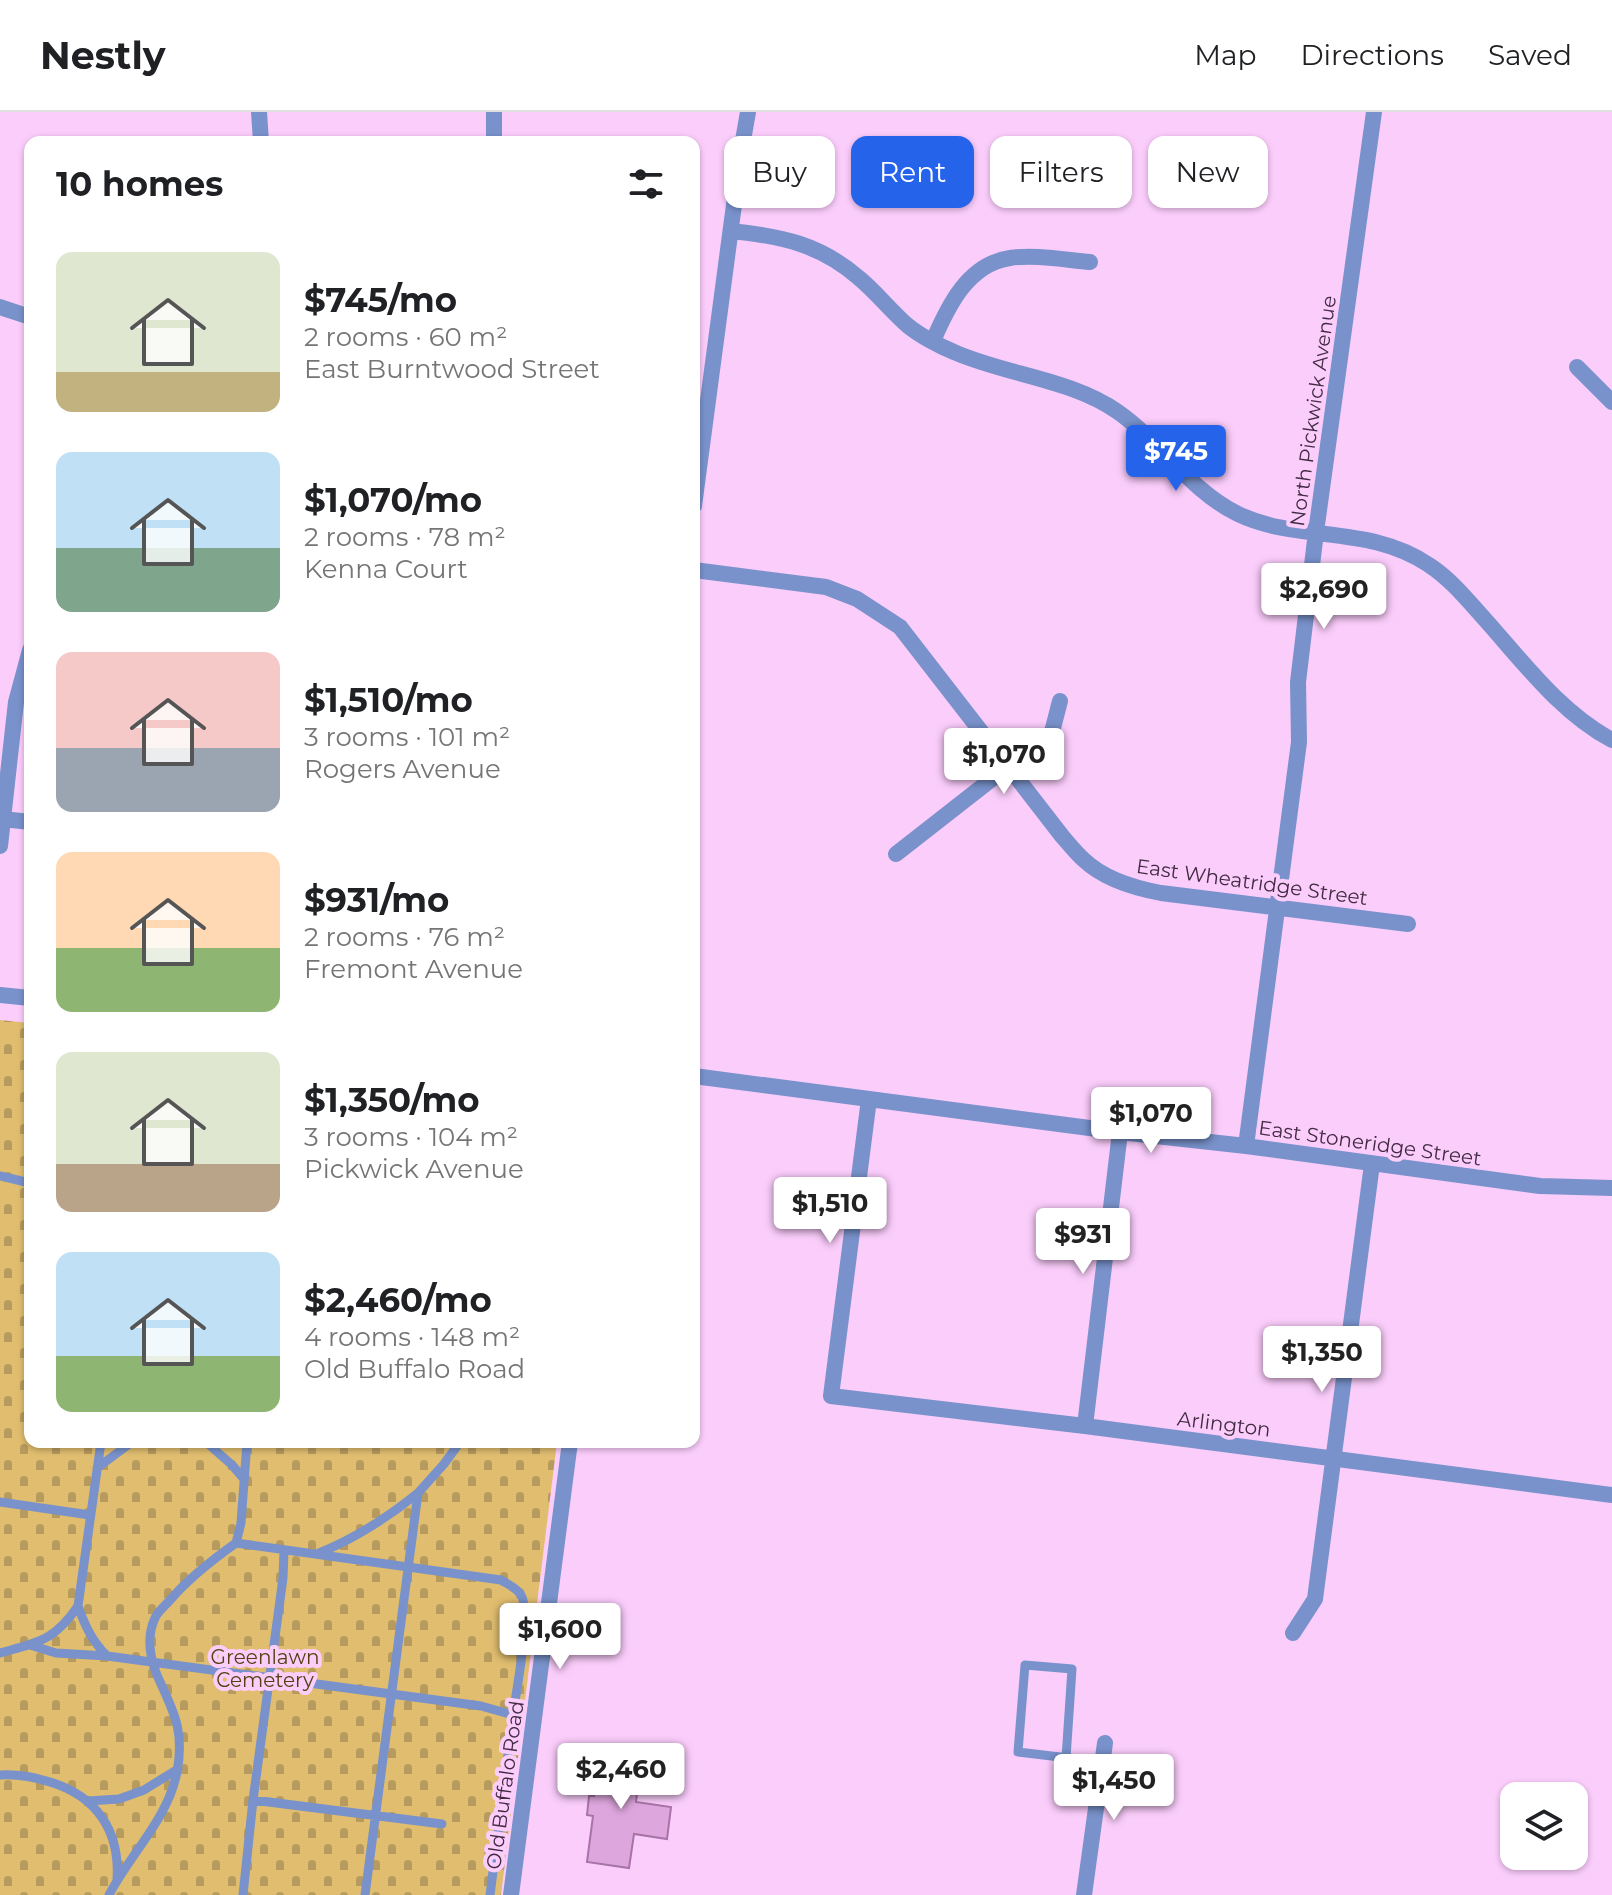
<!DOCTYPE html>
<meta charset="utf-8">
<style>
body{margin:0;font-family:Montserrat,sans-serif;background:#f2f2f2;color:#202124;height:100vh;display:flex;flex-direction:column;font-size:30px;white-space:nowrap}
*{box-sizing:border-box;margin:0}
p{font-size:26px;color:#757577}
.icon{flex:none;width:44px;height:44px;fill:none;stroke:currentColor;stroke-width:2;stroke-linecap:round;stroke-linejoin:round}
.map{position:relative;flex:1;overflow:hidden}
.sheet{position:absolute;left:24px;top:24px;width:676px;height:1312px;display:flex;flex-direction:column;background:#fff;border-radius:16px;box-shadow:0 2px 6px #0004}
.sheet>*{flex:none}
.top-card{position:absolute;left:724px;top:24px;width:760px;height:72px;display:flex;gap:16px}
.controls{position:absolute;left:1500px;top:1670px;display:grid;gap:16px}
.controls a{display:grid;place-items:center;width:88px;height:88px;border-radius:16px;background:#fff;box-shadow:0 2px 6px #0004;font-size:40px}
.price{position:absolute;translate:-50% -68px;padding:0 18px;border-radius:8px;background:#fff;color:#222;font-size:26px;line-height:52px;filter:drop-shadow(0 2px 4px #0008)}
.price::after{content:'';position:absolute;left:50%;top:48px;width:24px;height:18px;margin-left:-12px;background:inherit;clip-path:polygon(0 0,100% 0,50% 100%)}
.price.on{background:#2563eb;color:#fff}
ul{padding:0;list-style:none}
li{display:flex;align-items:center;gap:24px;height:200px;padding:0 32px}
li span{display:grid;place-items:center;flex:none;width:224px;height:160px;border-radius:16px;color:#555}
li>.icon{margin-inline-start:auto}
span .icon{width:96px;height:96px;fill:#fffc;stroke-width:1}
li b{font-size:34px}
h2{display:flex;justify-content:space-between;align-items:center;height:96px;padding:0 32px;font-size:34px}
.pill{padding:0 28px;border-radius:16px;background:#fff;box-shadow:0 2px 6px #0004;font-size:28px;line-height:72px}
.pill.on{background:#2563eb;color:#fff}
header{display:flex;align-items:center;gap:48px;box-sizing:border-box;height:112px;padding:0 40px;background:#fff;border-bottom:2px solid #e0e0e0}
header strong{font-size:38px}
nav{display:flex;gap:44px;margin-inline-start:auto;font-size:28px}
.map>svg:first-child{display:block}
.cemetery{fill:url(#cemetery-stones)}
.building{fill:#dda6dd;stroke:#a873a8;stroke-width:2}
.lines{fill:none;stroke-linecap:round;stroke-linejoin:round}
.service{stroke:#7992cb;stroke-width:9}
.minor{stroke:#7992cb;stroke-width:16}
.tertiary{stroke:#7992cb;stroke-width:16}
.labels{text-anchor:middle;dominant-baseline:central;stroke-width:8;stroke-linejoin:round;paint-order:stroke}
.street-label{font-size:20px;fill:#422b42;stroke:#fbcdfb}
.park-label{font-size:20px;fill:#53400f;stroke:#fbcdfb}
</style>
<header>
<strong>Nestly</strong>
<nav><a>Map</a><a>Directions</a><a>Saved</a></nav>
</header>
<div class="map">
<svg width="1612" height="1783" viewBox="0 0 1612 1783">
<defs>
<pattern id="cemetery-stones" width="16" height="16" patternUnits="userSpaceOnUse" patternTransform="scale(2)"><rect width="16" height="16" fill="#e0bd6f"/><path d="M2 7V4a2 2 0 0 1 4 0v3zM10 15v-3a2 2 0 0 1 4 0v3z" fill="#b79a5d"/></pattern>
</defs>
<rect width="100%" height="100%" fill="#fbcdfb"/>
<path class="cemetery" d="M0,908l30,3v419h527l-56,453h-501z"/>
<path class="building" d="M601,1637l41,5 -6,48 35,5 -4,32 -33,-5 -5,34 -42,-6 6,-46 -6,-1 2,-19h5z"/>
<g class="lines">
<path class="service" d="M0,1064l30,7
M101,1330l-23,164c7,20 14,35 29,50l374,50 32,9 -23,180
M206,1330l26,23 12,14
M97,1356l35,-26
M0,1390l90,13
M236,1431l5,-20 6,-81
M319,1441c37,-15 68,-35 99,-60
M30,1533l26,8 51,3
M0,1541c39,-11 54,-12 78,-47
M1066,1646l6,-89 -47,-4 -7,87 84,10
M0,1663c17,-1 34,2 50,7 46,14 70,48 67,97
M253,1688l189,24
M88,1689l31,-2 25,-9 34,-21
M109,1783c21,-41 59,-76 68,-123 7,-37 -1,-56 -16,-88 -10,-20 -16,-45 -6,-66 3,-7 11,-13 16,-19 19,-22 41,-39 65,-56l265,37c6,4 16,8 20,15 11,18 -5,96 -8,120
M243,1783l10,-95 30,-222 1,-28
M365,1783l53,-402 26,-29 16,-22"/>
<path class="minor" d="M259,0l2,30
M494,0v30
M731,119c50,5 89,13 128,47 17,14 31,32 48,47 12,10 32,21 47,27 52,23 117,27 164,60 43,30 72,79 120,102 61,29 131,10 191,51 20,13 36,32 52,50 40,44 78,97 131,125
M0,195l30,10
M933,229c15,-35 35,-77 77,-83 24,-4 56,2 80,4
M1577,255l35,35
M694,394l47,-354 7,-40
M694,458l132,17 31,12 43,28 162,209c7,8 14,17 22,24 20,19 50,28 77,33l247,31
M3,707l27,3
M0,734l16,-144 14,-52
M896,742l156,-122 8,-31
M694,964l426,56 126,14 294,40 72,2
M869,987l-38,297 254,30 527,69
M1246,1034l53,-404 -1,-60 18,-150 58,-420
M1085,1314l35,-294
M1293,1521l22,-34 57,-435
M1084,1783l21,-152"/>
<path class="tertiary" d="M0,883l30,3
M511,1783l59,-453"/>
</g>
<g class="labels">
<g class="street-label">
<text transform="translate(1313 299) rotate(-82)">North Pickwick Avenue</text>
<text transform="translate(1252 770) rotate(8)">East Wheatridge Street</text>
<text transform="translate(1370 1031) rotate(8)">East Stoneridge Street</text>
<text transform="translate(1224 1312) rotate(7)">Arlington</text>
<text transform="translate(505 1673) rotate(-82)">Old Buffalo Road</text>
</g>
<g class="park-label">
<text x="265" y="1545">Greenlawn<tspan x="265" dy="23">Cemetery</tspan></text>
</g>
</g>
</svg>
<div class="controls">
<a><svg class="icon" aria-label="layers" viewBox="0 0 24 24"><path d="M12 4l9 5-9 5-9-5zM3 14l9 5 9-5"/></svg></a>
</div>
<b class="price on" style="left:1176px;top:381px">$745</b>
<b class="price" style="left:1324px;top:519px">$2,690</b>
<b class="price" style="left:1004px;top:684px">$1,070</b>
<b class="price" style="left:1151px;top:1043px">$1,070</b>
<b class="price" style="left:830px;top:1133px">$1,510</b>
<b class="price" style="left:1083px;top:1164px">$931</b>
<b class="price" style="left:1322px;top:1282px">$1,350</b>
<b class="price" style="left:560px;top:1559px">$1,600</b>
<b class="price" style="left:621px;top:1699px">$2,460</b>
<b class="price" style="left:1114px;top:1710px">$1,450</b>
<div class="top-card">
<a class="pill">Buy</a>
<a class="pill on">Rent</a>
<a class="pill">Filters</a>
<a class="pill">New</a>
</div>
<section class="sheet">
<h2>10 homes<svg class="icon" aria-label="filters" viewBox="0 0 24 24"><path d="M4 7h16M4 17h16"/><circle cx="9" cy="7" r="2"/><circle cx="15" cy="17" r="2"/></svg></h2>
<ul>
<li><span style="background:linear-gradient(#dfe7d0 75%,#c2b280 0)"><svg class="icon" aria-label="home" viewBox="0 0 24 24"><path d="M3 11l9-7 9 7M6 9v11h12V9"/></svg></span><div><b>$745/mo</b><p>2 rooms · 60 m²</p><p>East Burntwood Street</p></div></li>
<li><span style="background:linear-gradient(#bfe0f5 60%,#7fa58c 0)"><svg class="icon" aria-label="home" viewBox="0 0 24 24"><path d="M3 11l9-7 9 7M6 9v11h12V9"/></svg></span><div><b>$1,070/mo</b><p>2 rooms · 78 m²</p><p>Kenna Court</p></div></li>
<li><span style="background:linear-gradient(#f6c9c9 60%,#9aa5b1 0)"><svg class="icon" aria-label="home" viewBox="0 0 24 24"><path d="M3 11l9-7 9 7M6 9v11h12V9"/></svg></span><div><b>$1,510/mo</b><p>3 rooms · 101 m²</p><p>Rogers Avenue</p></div></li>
<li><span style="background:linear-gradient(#ffd9b3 60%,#8fb573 0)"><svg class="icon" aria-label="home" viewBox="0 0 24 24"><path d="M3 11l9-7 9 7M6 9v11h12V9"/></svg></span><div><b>$931/mo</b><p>2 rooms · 76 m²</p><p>Fremont Avenue</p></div></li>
<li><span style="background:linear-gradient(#dfe7d0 70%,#b9a48a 0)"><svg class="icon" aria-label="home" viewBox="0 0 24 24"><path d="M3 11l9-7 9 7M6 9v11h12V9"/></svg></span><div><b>$1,350/mo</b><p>3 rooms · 104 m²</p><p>Pickwick Avenue</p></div></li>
<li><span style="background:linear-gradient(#bfe0f5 65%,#8fb573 0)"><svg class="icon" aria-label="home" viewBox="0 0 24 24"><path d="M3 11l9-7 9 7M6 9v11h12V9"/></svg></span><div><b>$2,460/mo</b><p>4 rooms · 148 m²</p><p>Old Buffalo Road</p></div></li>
</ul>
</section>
</div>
